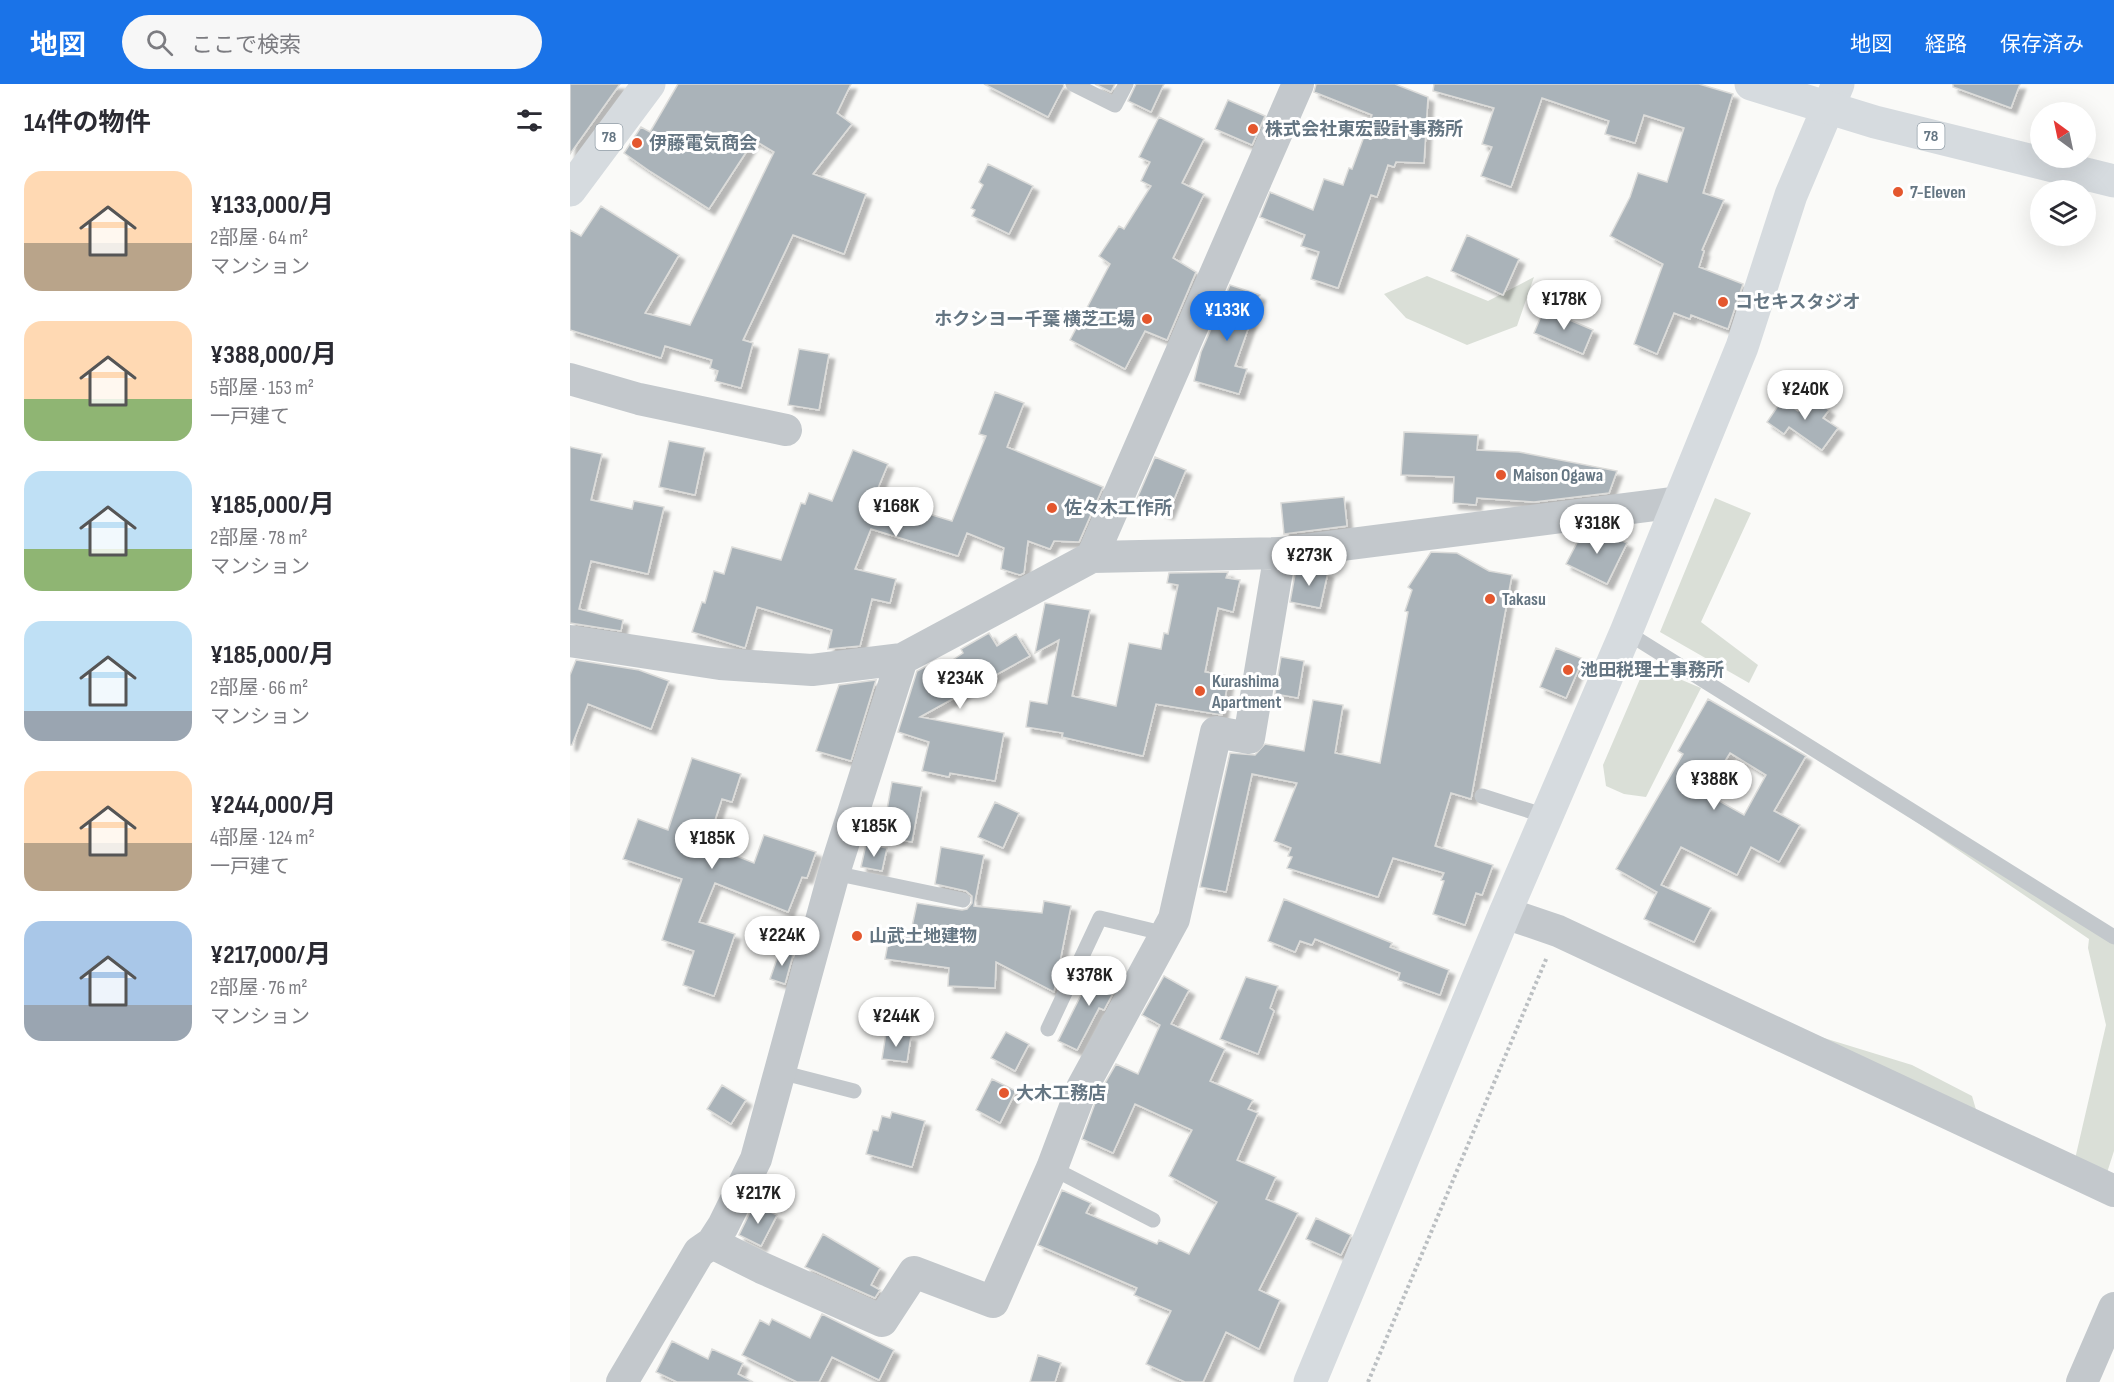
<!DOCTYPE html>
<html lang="ja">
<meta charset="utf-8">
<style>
body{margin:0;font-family:"Sofia Sans Condensed","Noto Sans JP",sans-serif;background:#f7f7f7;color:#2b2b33;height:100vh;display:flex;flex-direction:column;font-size:22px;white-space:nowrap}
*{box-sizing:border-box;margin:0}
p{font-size:20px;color:#7c7c81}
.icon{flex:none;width:33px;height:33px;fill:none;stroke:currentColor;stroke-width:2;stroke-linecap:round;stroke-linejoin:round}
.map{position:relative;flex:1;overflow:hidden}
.panel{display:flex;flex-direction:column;background:#fff;width:570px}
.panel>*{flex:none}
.needle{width:39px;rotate:327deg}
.fabs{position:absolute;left:1460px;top:18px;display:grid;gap:12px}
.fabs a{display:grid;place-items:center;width:66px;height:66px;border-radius:50%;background:#fff;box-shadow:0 6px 24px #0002;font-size:30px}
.price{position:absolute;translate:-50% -51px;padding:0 14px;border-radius:21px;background:#fff;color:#222;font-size:20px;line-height:39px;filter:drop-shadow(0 2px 3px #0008)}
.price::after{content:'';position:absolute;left:50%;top:36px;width:18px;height:14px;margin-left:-9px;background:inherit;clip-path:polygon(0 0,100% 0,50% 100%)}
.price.selected{background:#1a73e8;color:#fff}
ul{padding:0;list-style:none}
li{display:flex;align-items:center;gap:18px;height:150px;padding:0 24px}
li span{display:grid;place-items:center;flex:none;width:168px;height:120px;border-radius:18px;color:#555}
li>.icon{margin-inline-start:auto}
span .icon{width:72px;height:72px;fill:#fffc;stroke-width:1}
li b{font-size:26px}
h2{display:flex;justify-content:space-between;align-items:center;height:72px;padding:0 24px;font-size:26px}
header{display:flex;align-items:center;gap:36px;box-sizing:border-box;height:84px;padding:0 30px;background:#1a73e8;color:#fff}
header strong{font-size:28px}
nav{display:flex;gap:33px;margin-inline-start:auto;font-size:21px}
.search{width:420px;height:54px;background:#f7f7f7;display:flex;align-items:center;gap:15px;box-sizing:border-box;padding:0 21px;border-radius:33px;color:#7c7c81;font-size:22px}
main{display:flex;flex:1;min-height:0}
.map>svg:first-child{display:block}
.green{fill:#dadfd7}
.building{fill:#aab3b9;stroke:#dcdcda;stroke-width:1.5;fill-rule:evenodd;filter:url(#shadow)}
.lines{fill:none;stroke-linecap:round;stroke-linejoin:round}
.path{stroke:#bbbfc2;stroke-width:4;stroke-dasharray:3 3;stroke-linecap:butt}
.lane{stroke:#c3c8cc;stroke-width:15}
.street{stroke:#c3c8cc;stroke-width:32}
.secondary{stroke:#d6dbdf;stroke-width:33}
.primary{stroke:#d6dbdf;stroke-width:33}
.poi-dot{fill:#e4572e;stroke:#fff;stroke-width:2}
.labels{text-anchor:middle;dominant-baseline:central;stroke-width:6;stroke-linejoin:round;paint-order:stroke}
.shield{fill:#fff;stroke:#939fa8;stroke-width:1.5}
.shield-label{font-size:16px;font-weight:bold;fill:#657683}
.poi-label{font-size:18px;font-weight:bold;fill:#657683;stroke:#fff;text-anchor:start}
</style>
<header>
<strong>地図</strong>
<div class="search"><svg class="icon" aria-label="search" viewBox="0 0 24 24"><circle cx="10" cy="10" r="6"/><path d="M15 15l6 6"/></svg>ここで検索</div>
<nav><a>地図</a><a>経路</a><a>保存済み</a></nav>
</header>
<main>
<section class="panel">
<h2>14件の物件<svg class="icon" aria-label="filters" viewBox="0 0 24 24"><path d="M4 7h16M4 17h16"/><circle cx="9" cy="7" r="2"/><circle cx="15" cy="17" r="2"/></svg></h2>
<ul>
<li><span style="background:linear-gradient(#ffd9b3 60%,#b9a48a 0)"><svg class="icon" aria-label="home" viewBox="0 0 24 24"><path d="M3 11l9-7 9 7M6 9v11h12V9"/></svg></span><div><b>¥133,000/月</b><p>2部屋 · 64 m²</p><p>マンション</p></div></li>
<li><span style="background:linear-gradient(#ffd9b3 65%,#8fb573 0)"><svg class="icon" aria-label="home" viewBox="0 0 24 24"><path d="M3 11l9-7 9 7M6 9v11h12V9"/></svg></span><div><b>¥388,000/月</b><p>5部屋 · 153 m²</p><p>一戸建て</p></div></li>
<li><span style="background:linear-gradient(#bfe0f5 65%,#8fb573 0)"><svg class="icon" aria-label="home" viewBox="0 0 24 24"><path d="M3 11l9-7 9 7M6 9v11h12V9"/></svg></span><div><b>¥185,000/月</b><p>2部屋 · 78 m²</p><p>マンション</p></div></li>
<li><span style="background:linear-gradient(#bfe0f5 75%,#9aa5b1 0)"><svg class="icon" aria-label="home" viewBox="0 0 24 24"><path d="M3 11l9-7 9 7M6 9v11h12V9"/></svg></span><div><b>¥185,000/月</b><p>2部屋 · 66 m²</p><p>マンション</p></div></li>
<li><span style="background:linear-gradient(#ffd9b3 60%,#b9a48a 0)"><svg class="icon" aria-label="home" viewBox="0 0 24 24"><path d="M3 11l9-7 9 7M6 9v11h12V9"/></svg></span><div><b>¥244,000/月</b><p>4部屋 · 124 m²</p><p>一戸建て</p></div></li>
<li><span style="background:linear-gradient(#a9c7e8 70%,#9aa5b1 0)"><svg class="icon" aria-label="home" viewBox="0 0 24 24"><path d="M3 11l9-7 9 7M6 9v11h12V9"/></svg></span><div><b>¥217,000/月</b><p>2部屋 · 76 m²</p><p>マンション</p></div></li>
</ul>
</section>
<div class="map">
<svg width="1544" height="1298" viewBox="0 0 1544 1298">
<defs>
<filter id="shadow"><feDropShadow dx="5.5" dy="5.5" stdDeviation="1.5" flood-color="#0004"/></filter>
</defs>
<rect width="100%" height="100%" fill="#fafaf8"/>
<path class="green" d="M857,192l61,25 46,-24 -17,49 -50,19 -61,-27 -22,-24z
M1145,414l36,15 -50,109 57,43 -9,18 -89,-51z
M1076,581l55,23 -55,109 -22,-3 -18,-8 -3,-21z
M1323,722l221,136v209l-9,28 -294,-145 101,31 60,31 5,17 98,46 31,-134 -18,-77 1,-9z"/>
<path class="building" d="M0,0h50l-50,70z
M108,0h173l-14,29 15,11 -39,50 53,20 -22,60 -51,-19 -50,105 10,3 -12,45 -26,-7 3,-10 -8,-3 2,-8 -47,-14 -4,12 -91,-28v-100l11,6 20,-30 78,49 -34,58 45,12 84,-173 -20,-12 -45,69 -58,-37 -27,-19 17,-26 9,5z
M414,0h79l1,2 -16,31z
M525,0h20l-4,8z
M566,0h28l-13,28 -23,-11z
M746,0h79l33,13 -4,66 -28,-1 -2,5 -6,-2 -11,32 -6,-2 -33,93 -27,-9 8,-27 -18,-6 4,-11 -45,-18 10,-25 43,18 11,-31 19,6 6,-17 3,1 20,-54 -58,-23z
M864,0h265l34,10 -30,99 21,7 -22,50 2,1 -5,16 44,17 -15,45 -37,-14 -1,4 -16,-6 -17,41 -23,-10 29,-80 -53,-28 20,-39 8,-24 29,9 17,-54 -40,-13 -9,28 -30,-9 4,-13 -67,-23 -31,89 -30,-11 11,-29 -10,-3 12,-36 -61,-17z
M1383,0h67l-9,24 -58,-21z
M658,16l37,16 -13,29 -37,-16z
M589,33l45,22 -22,44 22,11 -31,64 23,14 -29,68 -22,-9 -20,38 -55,-29 40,-76 -11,-8 20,-30 5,3 27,-43 -10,-5 9,-19 -11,-5z
M418,80l45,22 -24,48 -37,-18 3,-6 -4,-2 12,-23 -4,-3z
M897,151l52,24 -16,36 -52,-24z
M660,201l30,10 -25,71 12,3 -8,25 -45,-13 7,-29z
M974,225l49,21 -10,24 -49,-21z
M229,265l30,5 -10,56 -31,-5z
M425,308l29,11 -17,44 96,40 -24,55 -25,-1 -4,8 -22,-8 -4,32 -4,2 -19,-6 3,-21 -37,-15 -9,23 -87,-27 -16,40 41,10 -6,24 -18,-4 -12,47 -32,3 4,-19 -75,-23 -12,41 -53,-16 10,-30 3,1 9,-32 10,3 8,-27 49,13 20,-57 4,1 4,-11 23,8 21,-51 35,14 -17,41 41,16 4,-11 36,11 34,-85 -7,-2z
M1239,311l20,15 -6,8 15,10 -16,22 -33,-23 -5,7 -17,-12 15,-22 16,11z
M834,348l74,3 -1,15 42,2 98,19 -8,22 -75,9 -57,-4 -1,7 -23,-2 1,-26 -53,-2z
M99,357l36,7 -10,47 -36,-8z
M0,363l32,7 -11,46 41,9 2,-8 30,6 -16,67 -57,-13 -12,48 44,11 -2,11 -51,-8z
M585,373l31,13 -18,44 -32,-13z
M774,413l3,29 -63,8 -3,-31z
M1030,446l27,13 -20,41 -41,-20 16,-31z
M861,468l26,1 32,18 23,4 -41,224 -20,-6 -16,53 58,19 -11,30 -6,-2 -11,32 -32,-11 11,-33 -3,-1 3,-7 -51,-15 -15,39 -91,-29 5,-11 -4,-1 3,-8 -17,-7 23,-58 -45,-9 -26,118 -26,-5 30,-134 25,2 10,-11 39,7 9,-51 30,5 -8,48 45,10 28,-151 -3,-1 7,-21 -4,-3z
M736,484l22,4 -8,36 -30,-6 6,-33z
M658,488l-2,6 14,2 -7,32 -15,-4 -13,64 24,4 -7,39 -66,-11 -13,52 -81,-19 1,-4 -37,-6 4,-26 17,3 12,-64 -24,13 10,-50 45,7 -18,86 44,10 13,-63 32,6 3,-16 4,1 10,-49 -11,-2 2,-10z
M419,549l8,13 19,-12 14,22 -110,61 84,16 -9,48 -45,-8 -1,4 -27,-6 7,-29 -31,-10 19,-61 8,-4 11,4 27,-18 -2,-4z
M986,564l27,11 -17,39 -26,-11z
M711,573l23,4 -6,37 -23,-4z
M6,576l63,10 30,11 -18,48 -63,-25 -16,41h-2v-70z
M306,596l-25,81 -35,-10 23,-66z
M1138,615l98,57 -32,55 26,14 -21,37 -28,-15 -14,28 -56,-28 -20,38 50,23 -17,34 -50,-23 13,-27 -41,-23 67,-115 -5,-3zM1160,669l36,22 -22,40 -39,-22z
M122,674l49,16 -9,28 -10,-3 -15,45 47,19 10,-28 52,17 -9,26 -5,-1 -14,35 -73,-29 -16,39 36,12 -21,62 -31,-11 11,-34 -32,-11 20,-61 -59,-20 15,-40 30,11z
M322,698l30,5 -10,55 -30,-5z
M425,718l24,11 -16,35 -25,-11z
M296,760l21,4 -5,23 -21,-4z
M371,763l43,8 -10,51 68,7 2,-12 27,5 -17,86 -58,-30 -1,26 -47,-2 1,-18 -64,-9 5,-27 20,4 7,-33 45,7 5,-1 5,-6v-7l-6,-5 -31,-7z
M714,815l108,44 -2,4 59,23 -9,25 -42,-15 2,-7 -85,-34 -3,6 -12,-4 -5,11 -27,-11z
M210,866l13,5 -8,29 -15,-5z
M525,883l25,13 -16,30 -5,-2 -22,42 -19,-9z
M594,892l25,14 -18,34 54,25 -15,32 43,19 -5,9 10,4 -21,47 39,17 -10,22 32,14 -39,77 21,10 -21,49 -33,-17 -23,50h-18l-39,-18 25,-53 -37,-16 3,-7 -99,-43 24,-55 29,13 -5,10 71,31 2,-4 30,14 28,-52 -48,-26 23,-46 -57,-26 -22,49 -31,-14 16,-44 18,-31 22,10 22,-49 -18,-10z
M676,893l32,9 -8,22 4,3 -16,43 -38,-15z
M436,948l23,12 -14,27 -24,-13z
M316,949l25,3 -4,26 -25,-3z
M422,995l24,12 -16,32 -24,-13z
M152,1001l24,15 -15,24 -24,-15z
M322,1028l33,9 -13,46 -46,-13 7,-24 5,1 4,-15 8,2z
M184,1120l23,11 -16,31 -22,-11z
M746,1134l35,17 -10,20 -35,-16z
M253,1150l57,34 -9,17 9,5 -5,8 -70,-31z
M252,1230l72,36 -15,30 -47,-23 -13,25h-22l-55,-27 18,-35 9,5 3,-6 38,19z
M102,1257l36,18 4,-10 31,14 -5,11 15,8h-76l-21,-10z
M468,1271l23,8 -6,19h-25z"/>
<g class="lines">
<path class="path" d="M798,1298l179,-425"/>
<path class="lane" d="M503,0l42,21 11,-21
M1056,548l488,305
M912,712l64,20
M264,789l129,27
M478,945l52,-111 66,16
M210,988l74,19
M482,1084l101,52"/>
<path class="street" d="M0,295l69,20 147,31
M522,473l206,-473
M0,557l150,23 92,6 90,-11 190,-102 188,-4 399,-51
M935,829l53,18 556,260
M142,1159l50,25 120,53 32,-49 79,30 59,-134 30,-80 92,-169 42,-187 33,6 31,-185
M52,1298l77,-130 13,-9 11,-17 33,-67 78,-286 68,-214
M1512,1298l32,-74"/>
<path class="secondary" d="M740,1298l195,-469 121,-281 116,-285 49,-152 47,-111"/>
<path class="primary" d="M1181,0l124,38 239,59
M0,106l79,-106"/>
</g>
<g class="poi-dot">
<circle cx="683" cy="45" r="6"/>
<circle cx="67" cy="59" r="6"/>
<circle cx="1328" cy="108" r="6"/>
<circle cx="1153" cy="218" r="6"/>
<circle cx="577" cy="235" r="6"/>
<circle cx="931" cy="391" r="6"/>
<circle cx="482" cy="424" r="6"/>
<circle cx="920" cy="515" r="6"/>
<circle cx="998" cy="586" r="6"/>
<circle cx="630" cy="607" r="6"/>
<circle cx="287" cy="852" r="6"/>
<circle cx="434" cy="1009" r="6"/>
</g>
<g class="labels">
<g class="shield">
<rect x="1347.5" y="39" width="27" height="26" rx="4.5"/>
<rect x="25.5" y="40" width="27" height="26" rx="4.5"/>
</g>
<g class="shield-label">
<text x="1361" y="52">78</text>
<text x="39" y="53">78</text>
</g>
<g class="poi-label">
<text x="695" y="45">株式会社東宏設計事務所</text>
<text x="79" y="59">伊藤電気商会</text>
<text x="1340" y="108">7-Eleven</text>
<text x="1165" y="218">コセキスタジオ</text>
<text x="565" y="235" text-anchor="end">ホクシヨー千葉 横芝工場</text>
<text x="943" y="391">Maison Ogawa</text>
<text x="494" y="424">佐々木工作所</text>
<text x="932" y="515">Takasu</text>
<text x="1010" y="586">池田税理士事務所</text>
<text x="642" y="597">Kurashima<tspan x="642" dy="21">Apartment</tspan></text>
<text x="299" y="852">山武土地建物</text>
<text x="446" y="1009">大木工務店</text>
</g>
</g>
</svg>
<div class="fabs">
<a><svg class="needle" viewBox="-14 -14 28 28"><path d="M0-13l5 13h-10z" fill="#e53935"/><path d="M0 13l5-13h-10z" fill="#7c7c81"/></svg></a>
<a><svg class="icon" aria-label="layers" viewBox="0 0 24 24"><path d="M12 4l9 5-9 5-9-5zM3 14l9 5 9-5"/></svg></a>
</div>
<b class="price" style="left:994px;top:247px">¥178K</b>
<b class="price selected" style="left:657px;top:258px">¥133K</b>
<b class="price" style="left:1235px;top:337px">¥240K</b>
<b class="price" style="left:326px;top:454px">¥168K</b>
<b class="price" style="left:1027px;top:471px">¥318K</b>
<b class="price" style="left:739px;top:503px">¥273K</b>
<b class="price" style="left:390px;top:626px">¥234K</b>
<b class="price" style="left:1144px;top:727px">¥388K</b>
<b class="price" style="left:304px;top:774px">¥185K</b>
<b class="price" style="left:142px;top:786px">¥185K</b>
<b class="price" style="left:212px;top:883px">¥224K</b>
<b class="price" style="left:519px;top:923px">¥378K</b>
<b class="price" style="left:326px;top:964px">¥244K</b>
<b class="price" style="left:188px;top:1141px">¥217K</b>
</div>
</main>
